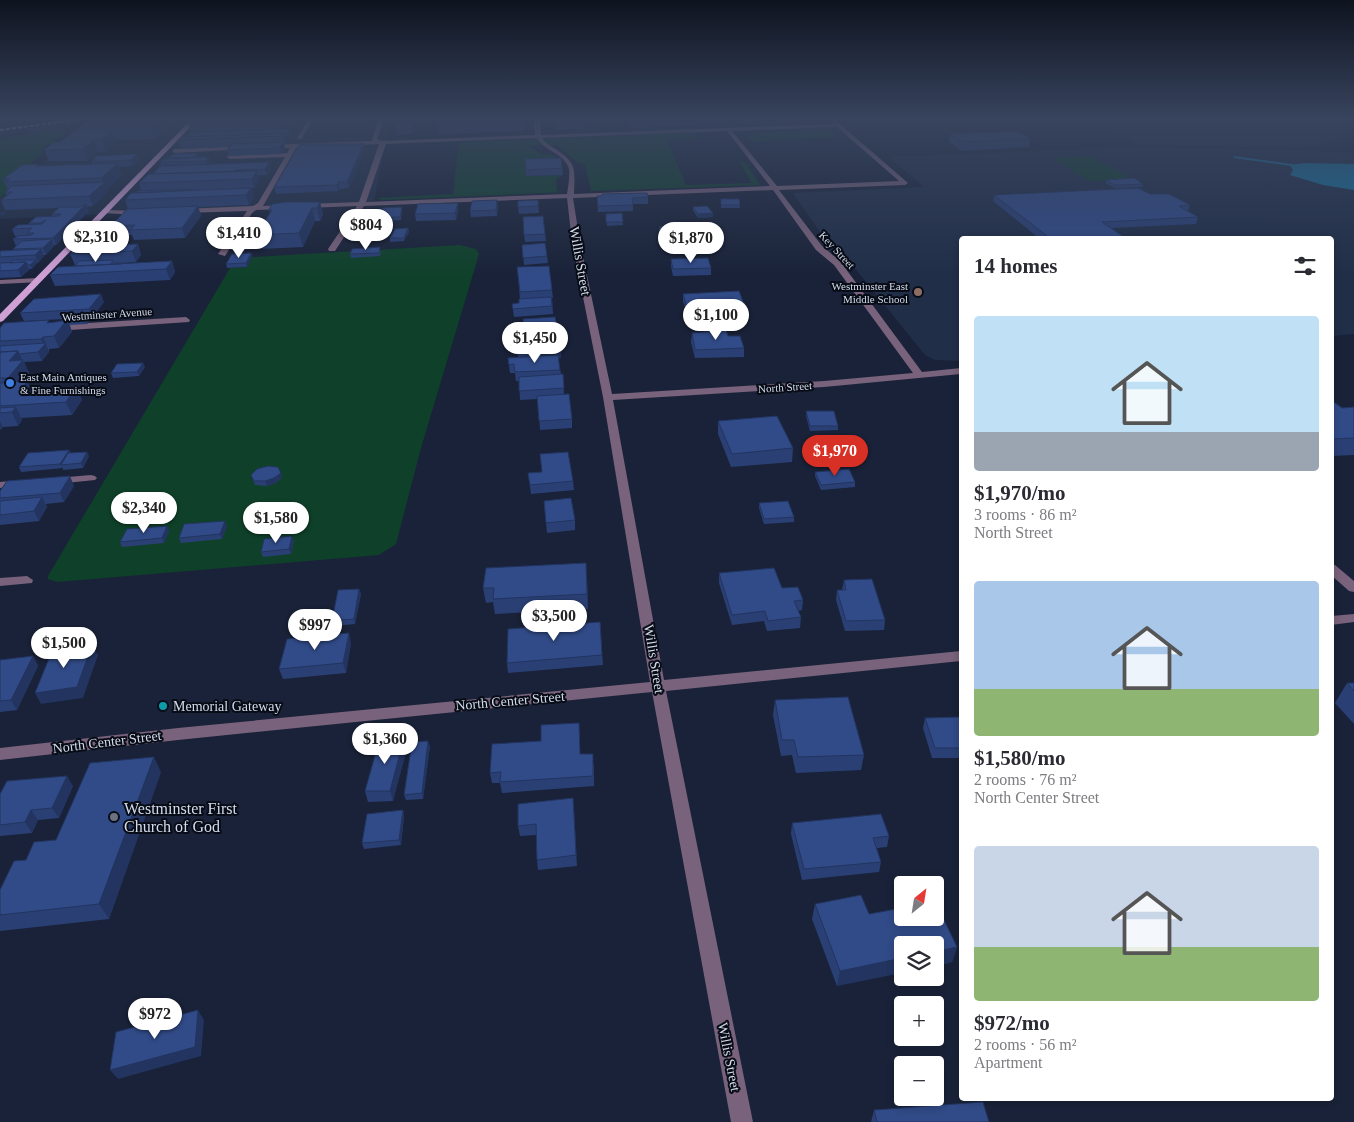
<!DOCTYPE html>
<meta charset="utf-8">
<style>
body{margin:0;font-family:"Times New Roman",serif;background:#f2f2f3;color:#2b2b33;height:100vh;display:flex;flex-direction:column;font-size:19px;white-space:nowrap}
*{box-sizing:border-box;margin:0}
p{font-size:16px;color:#7c7c81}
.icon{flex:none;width:28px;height:28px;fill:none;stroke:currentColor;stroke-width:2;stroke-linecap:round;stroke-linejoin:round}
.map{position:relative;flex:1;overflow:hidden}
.details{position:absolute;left:959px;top:236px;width:375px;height:865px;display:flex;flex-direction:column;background:#fff;border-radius:5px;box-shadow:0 2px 8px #0003}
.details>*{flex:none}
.needle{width:32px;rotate:30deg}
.controls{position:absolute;left:894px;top:876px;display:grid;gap:10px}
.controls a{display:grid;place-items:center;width:50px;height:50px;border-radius:5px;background:#fff;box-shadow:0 2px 8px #0003;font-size:25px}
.price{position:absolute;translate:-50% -42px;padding:0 11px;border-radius:18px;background:#fff;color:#222;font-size:16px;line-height:32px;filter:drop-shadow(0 1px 2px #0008)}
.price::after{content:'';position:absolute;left:50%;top:30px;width:15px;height:11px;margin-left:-8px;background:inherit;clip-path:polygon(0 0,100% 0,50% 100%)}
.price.active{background:#d93025;color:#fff}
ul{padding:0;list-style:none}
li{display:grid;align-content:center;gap:10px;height:265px;padding:0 15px}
li span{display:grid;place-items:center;height:155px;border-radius:5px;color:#555}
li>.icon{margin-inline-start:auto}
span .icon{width:90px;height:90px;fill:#fffc;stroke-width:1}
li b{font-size:21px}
h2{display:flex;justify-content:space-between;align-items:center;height:60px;padding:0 15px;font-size:21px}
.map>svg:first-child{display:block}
.built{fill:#212e48}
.green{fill:#0f412a}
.water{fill:#1475a1}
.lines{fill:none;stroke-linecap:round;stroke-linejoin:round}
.stream{fill:#1475a1;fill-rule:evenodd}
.minor{fill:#79627b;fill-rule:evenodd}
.major{fill:#d0a0d5;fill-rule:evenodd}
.rail{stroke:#c1c9d9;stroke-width:2;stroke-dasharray:4 2;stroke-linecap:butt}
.wall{fill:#2a4075}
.shaded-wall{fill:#22345f}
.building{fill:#314b88;stroke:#22345f}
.education-dot{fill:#8d6e63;stroke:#080c16;stroke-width:2}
.shop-dot{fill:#3f7fe0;stroke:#080c16;stroke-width:2}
.culture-dot{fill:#0f9aa8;stroke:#080c16;stroke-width:2}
.worship-dot{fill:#6b7280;stroke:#080c16;stroke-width:2}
.labels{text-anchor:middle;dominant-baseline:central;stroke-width:4;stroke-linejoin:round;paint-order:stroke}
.far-street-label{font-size:11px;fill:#d4dceb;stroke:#080c16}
.far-poi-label{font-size:11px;fill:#d4dceb;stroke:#080c16;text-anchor:end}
.street-label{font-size:14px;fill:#d4dceb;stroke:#080c16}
.poi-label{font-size:14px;fill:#d4dceb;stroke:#080c16;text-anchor:start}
.near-poi-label{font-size:16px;fill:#d4dceb;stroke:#080c16;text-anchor:start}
</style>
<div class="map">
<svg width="1354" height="1122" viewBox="0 0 1354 1122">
<rect width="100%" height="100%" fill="#192238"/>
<path class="built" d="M0,119h390l-16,82 -374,18v-20l91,-76 -91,13z
M737,119h87l-3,5 -78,3z
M1098,119h256v12l-23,11 -30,6 -164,-3z
M1133,147l168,3 53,3v181l-23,2v-97h-370v122l-26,-1 -10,-5 -84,-104 -17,-13 -31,-45 131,-6 -35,-30z"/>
<path class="green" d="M67,129h5l-30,20 -1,6 -13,10h12l-40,33v-60z
M827,129l10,8 -85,5 -8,-8z
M694,133l5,6 -32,1 19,45 66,-2 -13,-22 6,1 15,23 -169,6 -6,-27 -8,-2 -20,-17h-23l-4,2 13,8 8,-1 9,7 -34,15 37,-1 -7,4 1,12 9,1 -185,8 -4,-2 76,-4 6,-52z
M1091,156l40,23 -42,2 -37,-23z
M460,245l16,4 3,5 -58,194 -25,96 -17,11 -322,27 -9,-3v-3l182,-308 17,-1 5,-10z"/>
<path class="water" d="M1304,163l50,1v26l-31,-5 -33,-10 3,-5 -3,-5z"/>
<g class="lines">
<path class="stream" d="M1233,156l59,8 2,1 -2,1 -58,-8z"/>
<path class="minor" d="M308,119h6l-13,20h-4z
M378,119h6l-7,20 4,2 154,-6 -1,-16h6l1,16 292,-11 -5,-5h6l74,64 -3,2 -126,5 43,56 18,15 82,111 39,-4v6l-137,13 -211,13 51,280 297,-29v10l-295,30 87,431h-22l-79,-430 -474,48 -178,20v-12l178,-20 472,-46 -47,-285 -31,-155 -5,-44 -203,8 -29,45h-6l-1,-2 29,-43 -51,2 -3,-2 3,-2 53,-2 20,-58 -83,4 -33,58 23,-1 3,2 -3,2 -30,1 -4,3 -27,43 -7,-2 29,-43 -64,2 -3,-2 3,-2 70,-3 5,-3 27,-46 -56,2 -2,-3 60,-3 3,-5h-24l2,-3 104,-4zM837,127l62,54 -122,5 -45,-55zM727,131l43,55 -196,8c1,-26 3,-31 -20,-46 -5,-3 -9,-5 -12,-10zM537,138c7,13 29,16 32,31 1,7 -1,18 -2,25l-201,8 20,-58zM773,190l43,60 18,15 79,108 -89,8 -212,13 -32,-152 -7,-44z
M245,146l2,3 -72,4 -3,-2 3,-2z
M105,210l33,1 3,2 -3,2 -35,-2 -1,-1z
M38,278h3v4l-41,2v-4z
M186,317l4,3 -1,2 -134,9 -4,-3 4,-3z
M91,475l4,1 2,2 -2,2 -39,4 -6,-3 6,-3z
M21,480l4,1 2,2 -2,2 -25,3v-6z
M1331,564l4,1 19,16v11l-5,-1 -18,-16z
M27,576l6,4 -1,3 -32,3v-8z
M1354,614v8l-23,3v-9z"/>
<path class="major" d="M192,119h6l-195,202 -3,1v-8z"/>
<path class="rail" d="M0,130l85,-11"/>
</g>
<path class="wall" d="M90,119h86l-2,2h-9l2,6 -12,12 -38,1v1l-11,10 -8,1 -11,9h-38l-5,-11 16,-8z
M191,119h112l-6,2 -4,5h-11l-2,3h11l1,5 -8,11 1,2 -4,7 -53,2 -1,-6 2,-3 -48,2 -3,-9 7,-3 6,-5 -3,-10z
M436,119h88l1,12 -87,3z
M555,119l30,4v6l-29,1z
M627,119h95v5l-91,4z
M739,119h26v4l-21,1z
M775,119h43v2l-40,2z
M971,119h63l-1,3 -54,2z
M1220,119h53l-52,1z
M415,124l-3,10 -16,1 -1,-6z
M950,134l81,5 -2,8 -68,4 -12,-9z
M365,149l-16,39 -10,1 -1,2 -62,3 -2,-7z
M197,153l1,3 7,1h4l2,6 -1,1 59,-2 2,7 -4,6h-9l2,5 -6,8h-3l3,9 -5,8 -51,2 3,9 -16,22 -51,2 -2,-5 -17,1 -4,-10 17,-17 -3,-9 11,-7 5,-3 -2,-7 14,-9 8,-8 -1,-4 8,-4z
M137,154l2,6 -6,6 -14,1 3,8 -15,14 1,2 -15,15 -6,1 2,4 -33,34h-2v1l-8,9h-2v1l-6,7h-1l-5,6h-3v1l-8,7 -21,1v-27l14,-1 -1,-1 3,-3 -3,-7 4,-3h-2l-3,-7 17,-5v-1l23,-7v-2l7,-6 -54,2 -4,-10 6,-4 -2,-4 3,-2 -5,-11 36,-13 54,-2 -1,-4z
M525,159l37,9 1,7 -37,1z
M1106,180l37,4 -1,3 -27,1 -10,-5z
M1150,194l40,11 -2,6 10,6 -2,7 -85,4 16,11h-87l-47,-38 1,-6z
M597,196l51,1v7h-15v7l-35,1z
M721,199l19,6v3h-19z
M497,200l1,7 -1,9 -26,1 -1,-6z
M538,200l1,13 -20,1 -1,-7z
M320,202l3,13 -3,6h-5l-12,26 -43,2 -1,-4 -2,4 -26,1 -2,-7 30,-13 11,-17 -1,-3z
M458,203v7l-2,10 -40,1 -1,-7z
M402,207v4l-1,9 -20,1 -1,-3z
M693,207l20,10 -15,1 -5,-8z
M622,213l1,12 -16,1 -1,-12z
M543,216l3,25 -21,1 -1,-7z
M659,227l46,3 10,6v7l-21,2 -3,-5 -28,2 -4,-8z
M408,228l1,4 -5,9 -14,1v-4z
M138,244l3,11 -5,7 -14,1v1l50,-3 3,11 -5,8 -115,6 -5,-11 25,-10 -5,-11z
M522,245l25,11 1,7 -24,2z
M381,251l-1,5 -29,2 -1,-4z
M251,253l1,3 -5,11 -20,1 -1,-4z
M671,259l40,9v7l-38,1 -2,-10z
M517,267l35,23 1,8h-1l1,16 -39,3 -2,-13 7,-1 1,-4z
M683,294l61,10v8l-57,3 -4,-14z
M104,302l-17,22 -17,1 2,7 -13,16 -10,1v3l-7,9 -18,1 5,11 -8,9 6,-1 6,13v1l9,-1 34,-7 6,13 -10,15 -51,3 1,2 -4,6 -15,1 -3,3v-102l56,-6 7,-1 2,-2 -41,2 -4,-8z
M523,319l34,7v8l-32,2z
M692,333l36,3 16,12v9l-49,1 -4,-16z
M535,345l26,13h-3l3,16h2l1,20 8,25v9l-32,2 -2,-31 -18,1 -1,-19h-3l-1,-8h-5l-2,-15 10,-1 -1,-11z
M145,367l-6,9 -26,2 -2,-5z
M1331,400l11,8 12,-1v48l-23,1z
M806,411l32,15v4l-28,1 -4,-15z
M718,421l75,27 -1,14 -61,5 -13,-33z
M69,450l2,3 18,3 -6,12 -20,2v-2l-42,4 -2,-5z
M542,472l31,9 1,9 -43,4 -3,-21z
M815,472l40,10v5l-34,3 -6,-14z
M251,475l31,2 -6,6 -9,3 -12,-1z
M74,486l-10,16 -18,2 1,3 -8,14 -39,4v-34z
M544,501l31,19v10l-28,3z
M759,503l35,14v5l-30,2 -5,-16z
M167,526l2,5 -5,12 -42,4 -2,-5z
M227,526l-5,13 -41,4 -2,-5z
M294,541l-3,13 -28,3 -2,-5z
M719,573l63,15 21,12 -1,10 -4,1 3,6 -1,11 -33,3 -3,-10 -32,4 -13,-42z
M587,578l1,31 -93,5 -2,-12 -7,1 -3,-15z
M844,580l41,40 -1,10 -39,1 -9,-31 1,-10h5z
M961,588v13l-2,-4z
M359,589l2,5 -6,30 -21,2 -2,-5z
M600,622l3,43 -95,8 -1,-10z
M351,643l-5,30 -63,6 -4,-10z
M33,656l5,10 -21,44 -17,2v-52z
M1347,683h7v41l-19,-21z
M775,700l89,55 -3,15 -65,3 -4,-18 -11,1 -8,-41z
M961,717v41h-29l-9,-30 2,-10z
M579,723l1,31 14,10v22l-92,7 -2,-10h-8l-2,-10 51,-32z
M430,746l-7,53 -17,1 -2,-5z
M407,748l-14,53 -25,1 -3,-11z
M161,772l-52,147 -109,12v-41l26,-30 30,-20z
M73,786l-14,32 -21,2 -6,13 -32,3v-42z
M574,809l3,57 -39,4 -1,-10 -1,-25 -16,1 -2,-10z
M403,810l1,6 -3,29 -37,4 -2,-6z
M792,823l97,13 -2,11 -10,1 4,14 -2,10 -77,8 -11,-46z
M815,904l54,10 88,33 -5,15 -17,4v-21l-98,41 -25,-67z
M874,1110l115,12h-118z"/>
<path class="shaded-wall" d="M14,119h47l-45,5z
M161,119h4l2,8 -12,12 -4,-11z
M251,119h1l4,15 -2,2 -3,-16z
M274,119h6l2,7 -5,7z
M293,119h10l-6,2 -4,5 -1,-6z
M414,119l1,5 -3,10 -1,-5z
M40,129l2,3 -13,2 -1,-3z
M109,129l1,4 3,-3 4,11 -11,10 -4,-11z
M291,129l1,5 -5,8 -1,-6z
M285,133l2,9 -2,3 -2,-9z
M94,140l4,12 -11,9 -4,-12z
M283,142l2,5 -4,7 -2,-6z
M364,144l1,5 -16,39 -2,-6z
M137,154l2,6 -6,6 -2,-6z
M209,157l2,6 -3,4 -2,-6z
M269,162l2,7 -4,6 -2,-6z
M118,163l4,12 -15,14 1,2 -15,15 -4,-10 14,-13 -2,-5z
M257,171l3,9 -6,8 -2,-9z
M338,182l1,7 -1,2 -1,-6z
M251,188l3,9 -5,8 -3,-10z
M497,200l1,7 -1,9 -1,-6z
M320,202l3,13 -3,6 -3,-13z
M458,203v7l-2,10 -1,-7z
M86,204l3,7 -33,34 -3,-7z
M198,206l3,10 -16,22 -3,-10z
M312,208l3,13 -12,26 -4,-14z
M4,211l1,3 -4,3 -1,-4z
M713,213v4l-15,1v-4z
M408,228l1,4 -5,9v-3z
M257,238l2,7 -2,4 -2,-7z
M52,239l2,7 -8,9 -3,-7z
M138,244l3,11 -5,7 -4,-11z
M41,249l3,7 -6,7 -3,-8z
M251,253l1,3 -5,11 -1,-4z
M36,260l1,3 -5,6 -2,-4z
M172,261l3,11 -5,8 -4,-11z
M26,262l3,8 -8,7 -3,-7z
M101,294l3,8 -17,22 -2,-4 6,-7 -2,-4z
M67,320l5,12 -13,16 -5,-12z
M43,337l6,15 -7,9 -4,-9 6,-7 -3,-6z
M561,349v9l-18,4 -1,-9z
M18,351l11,22 -15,18 -6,-13 1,-17z
M143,363l2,4 -6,9 -2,-4z
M27,381l6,13 -1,2h-10l2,-10z
M76,387l6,13 -10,15 -6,-13z
M16,407l6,13 -4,6 -6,-14z
M0,421l3,6 -3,3z
M69,450l2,4 -10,11 1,3 -2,-4z
M87,452l2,4 -6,12 -2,-5z
M281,473l1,4 -6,6 -9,3 -2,-5z
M70,476l4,10 -10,16 -4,-9z
M42,497l5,10 -8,14 -5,-10z
M225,521l2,5 -5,13 -2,-5z
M167,526l2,5 -5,12 -2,-5z
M292,536l2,5 -3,13 -2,-5z
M586,563l1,15 1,31 -1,-15z
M359,589l2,5 -6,30 -1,-5z
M349,633l2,10 -5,30 -3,-10z
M92,645l6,10 -15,43 -42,6 -6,-11z
M33,656l5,10 -21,44 -6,-10z
M404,738l3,10 -14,53 -3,-10z
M428,741l2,5 -7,53 -1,-6z
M154,757l7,15 -52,147 -10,-15z
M67,776l6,10 -14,32 -7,-10z
M573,798l1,11 3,57 -1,-11z
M31,810l7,10 -6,13 -7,-11z
M403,810l1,6 -3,29 -2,-5z
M957,947l-5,15 -17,4v-14z
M902,958v15l-65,13 3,-15z
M198,1010l6,10 -3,36 -83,23 -8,-9z"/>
<path class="building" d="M90,119h71l-10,9 -42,1 -2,1h6l-11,10h-8l-11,9 -39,1 10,-8h6z
M191,119h60v1l-63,2z
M280,119h13l-1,1 -12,1z
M399,119h15l-3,10h-16z
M555,119h29l1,4 -29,1z
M38,127l2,2 -12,2 -2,-3z
M291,129l-5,7 -1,-3 -100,4 6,-5z
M1017,131l14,8 -68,3 -13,-8z
M285,133l-2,3 -105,4 4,-3z
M283,142l-4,6 -52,2 5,-6z
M300,144h64l-17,38h-9l-1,3 -63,2z
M197,153l-3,3h10l-1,1 -35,1 5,-4z
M137,154l-6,6 -36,2 2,-2h-5l4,-4z
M209,157l-3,4 -46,1 4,-3z
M561,158l1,10 -36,2 -1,-11z
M269,162l-4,7 -31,1 10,1 -91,3 7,-8z
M118,163l-17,15 -96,4 5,-3h-7l19,-14 16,-1 -2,2z
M257,171l-5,8 -113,4 10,-9z
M1134,178l9,6 -28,1 -9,-5z
M105,182l-16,14 -88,4 11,-8h-7l7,-6z
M251,188l-5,7 -121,5 6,-7z
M1138,188l12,6h19l21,11 -11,1 19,11 -96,5 25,17h-76l-57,-44z
M192,189l-1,1 -55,3 1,-2z
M647,193l1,4 -16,1 1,7 -35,1 -1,-10h5v-2z
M721,199h18l1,6h-19z
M497,200l-1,10 -26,1 2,-10z
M538,200v6l-20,1v-6z
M285,202h35l-3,6h-5l-13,25 -43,2 16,-25h-3l3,-6z
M458,203l-3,10 -40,1 3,-10z
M86,204l-33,34 -40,1 5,-3 13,-1 3,-2h-7l5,-5 -20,1 6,-4 24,-1 4,-4 -6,3h-11l7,-6 23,-1 2,-2h-9l8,-7h20z
M198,206l-16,22 -52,2 5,-5 -24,1 16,-17z
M707,206l6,7 -15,1 -5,-7z
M402,207l-2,10 -20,1 2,-10z
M622,213l1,9h-17v-8z
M543,216l2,18 -21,1 -1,-18z
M701,224l4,6h6l4,6 -21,2 -3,-5 -28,2 -4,-8z
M408,228l-4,10h-14l5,-9z
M259,230l-3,5 1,3 -2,4 -26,1 7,-12z
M52,239l-9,9 -30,1 9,-8z
M545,243l2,13 -24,2 -1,-13z
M138,244l-6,7 -62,3 7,-7z
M380,247l-1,6 -29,1 2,-5z
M41,249l-6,6 -35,2v-6z
M251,253l-5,10 -20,1 6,-10z
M708,258l3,10 -38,1 -2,-10z
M13,260h23l-6,5h-2l-2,-3 -16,1z
M114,260l-3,3h11l-1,1 -46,2 4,-5z
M172,261l-6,8 -116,6 8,-8z
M26,262l-8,8 -18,1v-8z
M549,266l3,24 -32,2 -3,-25z
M739,291l5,13 -57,3 -4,-13z
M101,294l-12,15 -69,4 14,-14z
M551,297l1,9 -39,3 -1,-5 7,-1v-4z
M91,313l-6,7 -17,1 -1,-1 -4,1 6,-6z
M555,317l2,9 -33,2 -1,-9z
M49,320l-2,3 9,-1 11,-2 -13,16 -11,1 -2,2 -41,2v-13l4,-5z
M726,330l2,6h12l4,12 -49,2 -3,-17z
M559,339l2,10 -19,4 -1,-3 -23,2 -1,-6 18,-1 -1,-5z
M46,343l-8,9 -19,2 -1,-3 -18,1v-6z
M18,351l-9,10 14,-1 -15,18h-8v-26z
M558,355l2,15 -45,2 -1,-8 -5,1 -1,-7z
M143,363l-6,9 -26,1 6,-9z
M563,374l1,14 -45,3v-14z
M27,381l-3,5 4,2 -6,8 20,-2 4,-5 30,-2 -10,15 -66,4v-23z
M569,394l3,25 -33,2 -2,-25z
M1331,400l11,8 12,-1v31l-23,1z
M16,407l-4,5 -12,1v-5z
M806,411h28l4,15h-28z
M777,416l16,32 -61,6 -14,-33z
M69,450l-9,14 -41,3 9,-14z
M87,452l-6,11 -20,2 7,-12z
M568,452l5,29 -43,4 -2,-12 14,-1 -2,-18z
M268,466l10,1 3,6 -7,5 -9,3h-11l-3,-6 6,-6z
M849,469l6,13 -34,3 -6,-13z
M70,476l-10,17 -60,5v-7l7,-10z
M42,497l-8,14 -34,4v-14z
M571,498l4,22 -29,3 -2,-22z
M788,501l6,16 -30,2 -5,-16z
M225,521l-5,13 -41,4 5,-14z
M167,526l-5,12 -42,4 7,-13z
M292,536l-3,13 -28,3 3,-13z
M586,563l1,31 -94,5 1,-11h-11l3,-20z
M774,568l8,20 16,-1 5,13 -9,1 7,16 -33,4 -3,-10 -33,4 -13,-42z
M872,579l13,41 -39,1 -9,-31h9l-2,-10z
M359,589l-5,30 -22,2 6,-31z
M600,622l2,33 -95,8 1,-34z
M349,633l-6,30 -64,6 8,-30z
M92,645l-15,42 -42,6 17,-42z
M33,656l-22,44 -11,1v-41z
M1347,683h7v8z
M848,697l16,58 -66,2 -4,-17h-12l-7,-40z
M961,717v31h-26l-10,-30z
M579,723l1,31h13v22l-93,6 1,-10 -11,1 2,-29 49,-3v-16z
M380,738h24l-14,53h-25z
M428,741l-6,52 -18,2 8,-53z
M154,757l-55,147 -99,11v-25l14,-29 12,-1 8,-18 22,-2 34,-77z
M67,776l-15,32 -21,2 -6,12 -25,3v-31l7,-13z
M573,798l3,57 -39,5 -1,-36 -18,2v-22z
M403,810l-4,30 -37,3 5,-29z
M881,814l8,22 -16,2 8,24 -77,7 -12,-46z
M861,895l8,19 33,-6v10h33v-17l22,46 -22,5v-7h-33v13l-62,13 -25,-67z
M198,1010l-3,37 -85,23 6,-38z
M983,1102l6,20h-112l-3,-12z"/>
<linearGradient id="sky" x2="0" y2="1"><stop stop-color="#0e131f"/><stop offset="0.43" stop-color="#38445e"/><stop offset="1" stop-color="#38445e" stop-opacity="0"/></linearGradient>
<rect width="1354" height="276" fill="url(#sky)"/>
<circle class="education-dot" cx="918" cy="292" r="5"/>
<circle class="shop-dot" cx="10" cy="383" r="5"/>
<circle class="culture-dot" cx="163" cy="706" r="5"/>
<circle class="worship-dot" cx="114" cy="817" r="5"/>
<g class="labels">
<g class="far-street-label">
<text transform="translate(837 250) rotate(47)">Key Street</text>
<text transform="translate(107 314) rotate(-4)">Westminster Avenue</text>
<text transform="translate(785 387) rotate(-4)">North Street</text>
</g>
<g class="far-poi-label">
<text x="908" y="286">Westminster East<tspan x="908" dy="13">Middle School</tspan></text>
<text x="20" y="377" text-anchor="start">East Main Antiques<tspan x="20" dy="13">&amp; Fine Furnishings</tspan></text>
</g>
<g class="street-label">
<text transform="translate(580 261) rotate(80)">Willis Street</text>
<text transform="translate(654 659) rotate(81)">Willis Street</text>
<text transform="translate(510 701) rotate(-5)">North Center Street</text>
<text transform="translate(107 742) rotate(-7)">North Center Street</text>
<text transform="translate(729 1057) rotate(79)">Willis Street</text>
</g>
<g class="poi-label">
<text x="173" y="706">Memorial Gateway</text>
</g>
<g class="near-poi-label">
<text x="124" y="808">Westminster First<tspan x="124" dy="18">Church of God</tspan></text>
</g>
</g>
</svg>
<div class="controls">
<a><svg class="needle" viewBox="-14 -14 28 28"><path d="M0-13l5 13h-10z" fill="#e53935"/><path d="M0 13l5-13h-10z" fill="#7c7c81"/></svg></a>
<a><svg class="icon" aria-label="layers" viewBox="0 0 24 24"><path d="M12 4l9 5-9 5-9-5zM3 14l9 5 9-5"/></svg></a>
<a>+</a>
<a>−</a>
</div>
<b class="price" style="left:366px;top:251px">$804</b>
<b class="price" style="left:239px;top:259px">$1,410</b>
<b class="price" style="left:96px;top:263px">$2,310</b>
<b class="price" style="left:691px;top:264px">$1,870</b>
<b class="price" style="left:716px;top:341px">$1,100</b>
<b class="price" style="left:535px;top:364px">$1,450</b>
<b class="price active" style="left:835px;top:477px">$1,970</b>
<b class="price" style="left:144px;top:534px">$2,340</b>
<b class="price" style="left:276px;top:544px">$1,580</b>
<b class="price" style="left:554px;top:642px">$3,500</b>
<b class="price" style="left:315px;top:651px">$997</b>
<b class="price" style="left:64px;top:669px">$1,500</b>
<b class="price" style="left:385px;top:765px">$1,360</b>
<b class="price" style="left:155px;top:1040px">$972</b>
<section class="details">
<h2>14 homes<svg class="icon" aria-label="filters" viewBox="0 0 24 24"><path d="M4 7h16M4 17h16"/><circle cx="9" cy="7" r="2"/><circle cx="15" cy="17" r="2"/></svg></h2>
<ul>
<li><span style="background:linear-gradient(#bfe0f5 75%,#9aa5b1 0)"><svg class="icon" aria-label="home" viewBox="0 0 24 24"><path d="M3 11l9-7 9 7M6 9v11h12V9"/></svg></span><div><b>$1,970/mo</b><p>3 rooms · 86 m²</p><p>North Street</p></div></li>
<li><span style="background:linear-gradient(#a9c7e8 70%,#8fb573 0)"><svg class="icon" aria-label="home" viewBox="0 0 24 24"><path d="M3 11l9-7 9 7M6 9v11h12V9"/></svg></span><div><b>$1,580/mo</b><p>2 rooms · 76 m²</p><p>North Center Street</p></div></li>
<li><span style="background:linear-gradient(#c9d6e8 65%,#8fb573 0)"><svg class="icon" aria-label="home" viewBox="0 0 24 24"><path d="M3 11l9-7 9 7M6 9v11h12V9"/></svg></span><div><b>$972/mo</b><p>2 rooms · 56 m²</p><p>Apartment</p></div></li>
</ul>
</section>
</div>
